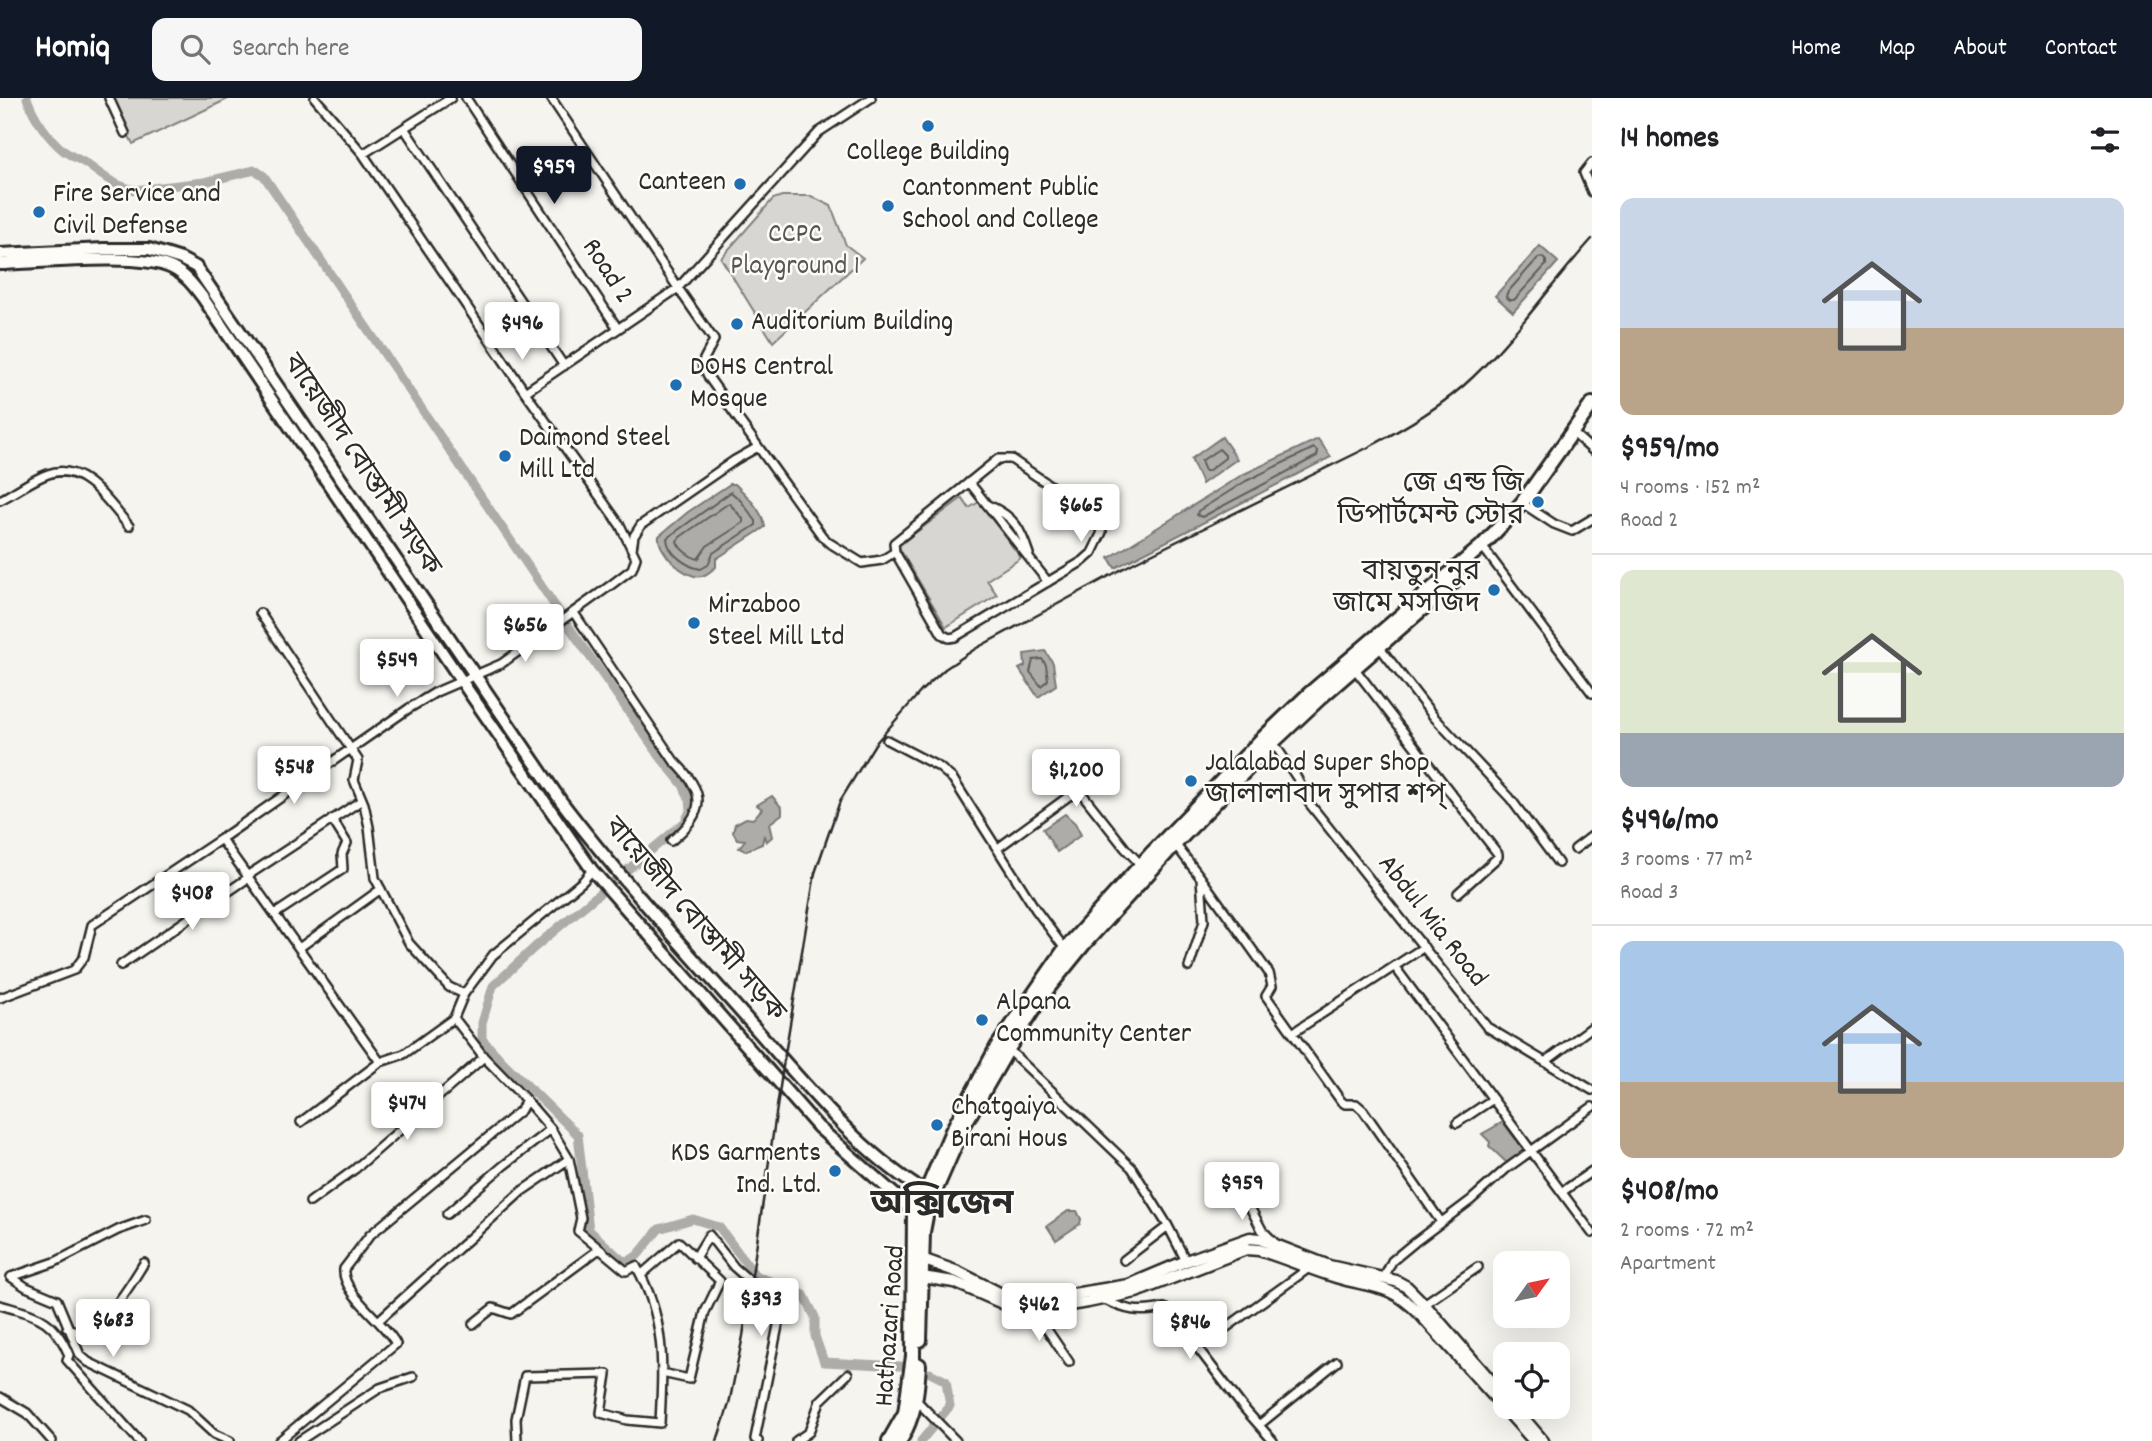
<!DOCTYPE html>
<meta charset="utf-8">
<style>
body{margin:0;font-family:Dekko,"Noto Sans Bengali",sans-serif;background:#f6f6f6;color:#202124;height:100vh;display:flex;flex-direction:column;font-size:26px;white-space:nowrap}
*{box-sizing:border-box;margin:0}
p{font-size:23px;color:#757577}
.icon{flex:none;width:38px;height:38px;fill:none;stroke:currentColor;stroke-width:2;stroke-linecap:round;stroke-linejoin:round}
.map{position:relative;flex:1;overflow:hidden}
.sheet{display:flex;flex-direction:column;background:#fff;width:560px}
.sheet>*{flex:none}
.needle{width:46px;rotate:57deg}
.fabs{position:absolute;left:1493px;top:1153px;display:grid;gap:14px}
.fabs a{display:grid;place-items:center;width:77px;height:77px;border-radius:14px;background:#fff;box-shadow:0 7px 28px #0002;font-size:35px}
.price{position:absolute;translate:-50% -60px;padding:0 16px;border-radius:7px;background:#fff;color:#222;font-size:23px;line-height:46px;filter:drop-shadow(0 2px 4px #0008)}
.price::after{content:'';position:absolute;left:50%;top:42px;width:21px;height:16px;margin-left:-10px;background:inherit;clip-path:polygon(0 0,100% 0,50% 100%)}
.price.on{background:#111827;color:#fff}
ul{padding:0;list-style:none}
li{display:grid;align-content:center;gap:14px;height:371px;padding:0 28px}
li+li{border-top:2px solid #e0e0e0}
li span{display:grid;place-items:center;height:217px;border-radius:14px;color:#555}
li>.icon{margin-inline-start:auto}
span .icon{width:126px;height:126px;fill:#fffc;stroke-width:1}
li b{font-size:30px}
h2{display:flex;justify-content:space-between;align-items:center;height:84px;padding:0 28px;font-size:30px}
header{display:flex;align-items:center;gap:42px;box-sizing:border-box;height:98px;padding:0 35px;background:#111827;color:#fff}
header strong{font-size:33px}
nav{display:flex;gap:38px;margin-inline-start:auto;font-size:24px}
.search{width:490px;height:63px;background:#f6f6f6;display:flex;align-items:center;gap:18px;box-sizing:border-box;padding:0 24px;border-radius:14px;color:#757577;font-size:26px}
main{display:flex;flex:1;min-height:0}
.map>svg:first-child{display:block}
.green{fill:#d7d6d2;stroke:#81807e;stroke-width:2}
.water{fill:#adaca9;stroke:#797877;stroke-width:2}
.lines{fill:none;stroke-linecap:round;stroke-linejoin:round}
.shore{stroke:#5f5f5d;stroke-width:2}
.canal{stroke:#adaca9;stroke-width:9}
.street-casing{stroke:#2b2b2b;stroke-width:12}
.secondary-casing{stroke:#2b2b2b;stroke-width:15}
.primary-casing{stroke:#2b2b2b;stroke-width:16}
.highway-casing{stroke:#2b2b2b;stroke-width:18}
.street{stroke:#fdfcf7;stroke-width:7}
.secondary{stroke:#fdfcf7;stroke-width:10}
.primary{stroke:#fdfcf7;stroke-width:10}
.highway{stroke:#fdfcf7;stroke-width:12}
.rail{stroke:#2b2b2b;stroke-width:2.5}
.poi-dot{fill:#1f6fb2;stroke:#fdfcf7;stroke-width:2.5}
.labels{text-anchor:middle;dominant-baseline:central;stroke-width:5;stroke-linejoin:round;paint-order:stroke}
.poi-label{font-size:28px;fill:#2b2b2b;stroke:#fdfcf7;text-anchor:start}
.park-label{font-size:28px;fill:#565655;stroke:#fdfcf7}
.street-label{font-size:28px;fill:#2b2b2b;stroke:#fdfcf7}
.district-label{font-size:35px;font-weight:bold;fill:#2b2b2b;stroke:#fdfcf7}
</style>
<header>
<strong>Homiq</strong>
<div class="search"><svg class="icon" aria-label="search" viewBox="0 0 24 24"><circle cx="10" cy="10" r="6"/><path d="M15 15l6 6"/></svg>Search here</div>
<nav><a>Home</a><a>Map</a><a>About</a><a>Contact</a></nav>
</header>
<main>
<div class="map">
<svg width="1592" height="1343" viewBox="0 0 1592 1343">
<rect width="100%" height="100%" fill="#f5f4ef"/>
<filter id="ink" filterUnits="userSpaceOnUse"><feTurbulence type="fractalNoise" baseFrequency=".0143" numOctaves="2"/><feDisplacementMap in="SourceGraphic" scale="14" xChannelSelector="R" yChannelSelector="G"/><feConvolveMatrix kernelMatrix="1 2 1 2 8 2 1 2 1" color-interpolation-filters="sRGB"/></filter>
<g filter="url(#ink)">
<path class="green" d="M110,0h120l-97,46z
M782,98h29l20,10 15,39 17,13 -90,84 -52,-84 52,-59z
M962,400l7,10 10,-6 42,56 -34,22 10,15 -51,32 -48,-81z"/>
<path class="water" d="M1540,148l18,16 -45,50 -18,-16z
M1222,339l15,22 -35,25 -11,-25z
M1318,341l13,18 -216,111 -6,-10 133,-83z
M730,386h5c11,11 28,27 30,43l-49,32v8c-4,3 -9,8 -14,9 -17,4 -45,-25 -43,-40l29,-24z
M1045,553l8,12 3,22 -18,12 -19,-28 6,-3 -1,-12z
M772,698l10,12v6l-13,10 3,13 -6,5 -2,-7 -2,9 -17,7 -6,-3 6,-8 -8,-1 -4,-7 2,-8 11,-6 7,1 9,-10 -5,-4z
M1065,716l10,9 6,12 -24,17 -14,-23z
M1503,1024l22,30 -17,12 -19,-18 1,-4 -8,-8z
M1068,1113h9l4,8 -1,5 -24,16 -9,-14z"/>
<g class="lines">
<path class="shore" d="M1542,159l4,4v4l-32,35h-4l-4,-3 1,-4 31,-35z
M1314,350l4,4 -1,4 -115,61 -5,-2 1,-4 48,-30z
M1219,351l6,6v3l-17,13h-3l-4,-10z
M731,394l10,9 15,20v4l-43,28 -5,12 -7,4c-14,-2 -34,-16 -34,-31z
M729,405l14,16v4l-36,23 -9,13c-8,-2 -19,-10 -21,-18l3,-4z
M1042,561l4,6 2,15 -7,6 -11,-14 3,-12z"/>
<path class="canal" d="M27,0c7,20 21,40 37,53 8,6 17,9 24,14 16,12 27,21 47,25l69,-8 51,-12 9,6 310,458 87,124 22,27 7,15 1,9 -6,13 -150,125 -42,39 -11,37v16l22,24 74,72 11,95 33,30 7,1 9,-6 21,-26 34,-10 26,8 36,48 49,20 11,22v19l9,26 77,4
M921,1343l29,-35 -4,-25 -16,-8"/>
<g class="street-casing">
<path id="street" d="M109,0l16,35
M466,0l152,231
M551,0l127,190 141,-156 52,-34
M404,30l160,238
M363,56l88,-56
M1592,65l-8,10 8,19
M525,294l153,-104 36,52 -12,23 7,15 113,158 6,6 34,21 20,-3 13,-8
M1572,334l20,18
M998,361h13l40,27 45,34 6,12 -10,21 -9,8 -128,76 -6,1 -7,-4 -47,-82 -1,-9z
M969,384l79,100
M0,402c16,-8 31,-20 48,-26 35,-13 61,29 81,52
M1522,405l32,21 18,7 20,-12
M990,408c25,11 31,24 39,48
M1482,448l110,147
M632,451l2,-13 7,-11 94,-65 23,-13
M260,515l98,147 -4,20 10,24 5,23 6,51 34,65 40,44 15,7
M574,515l100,148c32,31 33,51 -3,80
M1378,547l56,72 76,81 48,65
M1355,571l143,185v3l-40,36
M887,642l52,27 14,12 83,131 29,39
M1273,644l24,36 12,25 178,224 105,63
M221,741l187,-130 28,-17 65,-28 110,-79 21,-16 4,-11 -16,-33 -95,-133 -162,-238 -48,-56
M1175,746l26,34 3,43 -15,46
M998,750l71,-52 9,-3 5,2 42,53 16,17
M1575,751l17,-13
M247,778l115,-76
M1201,780l68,95 3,13 -6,10 75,105 4,3h11l7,6 78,112
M275,816l68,-45 -1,-15 5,-11 -15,-24
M299,850l82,-59
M121,867l127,-87
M1395,869l197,266
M0,900l74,-28 10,-13 8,-32 129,-86 159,223 -79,60
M1294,934l130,-85
M1008,951l124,119 36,58 18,35
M380,964l24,-8 50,-36
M1545,964l47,-35
M1457,1025l36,-24
M1235,1081l27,51 13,13
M1562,1094l30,-21
M310,1104l45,-33 129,-112
M447,1116l56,-48 48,-37
M695,1160l14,-23 25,32 17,15 34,9 -30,148 3,2
M1124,1162l44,-34
M641,1177l38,-33 41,39 -15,31 -16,67 -27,-6
M11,1179l15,10 31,13 23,55 8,7 100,48 26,24 16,7
M11,1179l44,-15 63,-32 28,-10
M1384,1180l8,-17 23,-19 56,-42 35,-31 86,-62
M1103,1201c23,12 36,14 61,9l7,5 71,93 31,35
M1424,1206l54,-37
M0,1207c37,11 53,12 69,50l-2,5 72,81
M1042,1211l2,16 25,37
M378,1223l144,-130 47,-32
M473,1226l20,-16 18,6 87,-64
M67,1230l16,5c29,-16 44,-43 61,-70
M1198,1250l111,-80
M0,1299l27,16 25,28
M917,1303l39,40
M1259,1327l78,-63
M279,1343l117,-97c-10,-21 -55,-51 -52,-75l26,-34 151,-125 5,-10 -42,-43 -30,-39 10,-24 29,-39 90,-74 9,-11
M299,1343l81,-53 33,-11
M517,1343l-1,-22 9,-43 82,-2 -6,39 26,7 33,3c3,-59 6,-104 -24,-157l-10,5 -48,-40 3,-13 -12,-59 -18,-30 -25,-29
M796,1343l13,-9 11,-31 28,-27"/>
</g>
<g class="secondary-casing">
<path id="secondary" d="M922,1161l36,13 45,23 21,7 105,-17 57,-24 64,-23 10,1 69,27 67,15 11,6 17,17 81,93
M922,1179l32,5 64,28 12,1 58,-9 48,-10 110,-43 13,1c26,8 51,19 77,27 36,11 54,6 83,36l115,128
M1514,1309l29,34"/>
</g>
<g class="primary-casing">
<path id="primary" d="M0,156l104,-5h45l32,10 15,8 365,534c58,76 123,147 187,219 53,59 104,125 171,168
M0,166c37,-1 143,-12 172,4 14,7 22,18 31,30l266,394 123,178 226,257 92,81"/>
</g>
<g class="highway-casing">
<path id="highway" d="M908 1102a12 12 0 1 1 24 0a12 12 0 1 1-24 0Z
M927,1092l25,-59 45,-84 68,-98 85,-94 113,-117 47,-45 172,-147 40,-43 70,-99
M932,1100l32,-73 44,-76 36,-56 39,-48 92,-101 98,-102 47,-44 133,-116
M920,1242l3,-108 4,-21
M889,1343l16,-28 8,-57 1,-145
M900,1343c15,-27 17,-45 19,-76"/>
</g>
<use href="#street" class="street"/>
<use href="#secondary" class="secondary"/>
<use href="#primary" class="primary"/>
<use href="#highway" class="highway"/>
<path class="rail" d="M717,1343l12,-37 14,-68 41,-276 31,-187 25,-72 35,-57 47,-54 23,-21 30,-20 160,-87 236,-116c35,-19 73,-41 102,-69 44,-42 78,-93 119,-138"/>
</g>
</g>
<g class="poi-dot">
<circle cx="928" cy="28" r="7"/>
<circle cx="740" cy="86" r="7"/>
<circle cx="888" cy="108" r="7"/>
<circle cx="39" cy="114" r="7"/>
<circle cx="737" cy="226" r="7"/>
<circle cx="676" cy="287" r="7"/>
<circle cx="505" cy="358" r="7"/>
<circle cx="1538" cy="404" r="7"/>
<circle cx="1494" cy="492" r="7"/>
<circle cx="694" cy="525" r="7"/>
<circle cx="1191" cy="683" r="7"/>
<circle cx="982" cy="922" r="7"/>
<circle cx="937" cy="1027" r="7"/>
<circle cx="835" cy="1073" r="7"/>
</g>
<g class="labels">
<g class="poi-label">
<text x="928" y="56" text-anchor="middle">College Building</text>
<text x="726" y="86" text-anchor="end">Canteen</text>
<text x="902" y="92">Cantonment Public<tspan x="902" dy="32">School and College</tspan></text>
<text x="53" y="98">Fire Service and<tspan x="53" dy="32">Civil Defense</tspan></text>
<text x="751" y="226">Auditorium Building</text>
<text x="690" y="271">DOHS Central<tspan x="690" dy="32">Mosque</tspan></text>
<text x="519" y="342">Daimond Steel<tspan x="519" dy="32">Mill Ltd</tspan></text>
<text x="1524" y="388" text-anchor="end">জে এন্ড জি<tspan x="1524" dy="32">ডিপার্টমেন্ট স্টোর</tspan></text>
<text x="1480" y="476" text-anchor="end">বায়তুন্ নুর<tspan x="1480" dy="32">জামে মসজিদ</tspan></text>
<text x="708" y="509">Mirzaboo<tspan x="708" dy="32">Steel Mill Ltd</tspan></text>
<text x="1205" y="667">Jalalabad Super Shop<tspan x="1205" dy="32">জালালাবাদ সুপার শপ্</tspan></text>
<text x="996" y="906">Alpana<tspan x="996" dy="32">Community Center</tspan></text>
<text x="951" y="1011">Chatgaiya<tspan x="951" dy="32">Birani Hous</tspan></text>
<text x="821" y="1057" text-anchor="end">KDS Garments<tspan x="821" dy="32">Ind. Ltd.</tspan></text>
</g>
<g class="park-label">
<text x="795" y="138">CCPC<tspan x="795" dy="32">Playground 1</tspan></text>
</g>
<g class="street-label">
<text transform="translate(606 174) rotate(57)">Road 2</text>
<text transform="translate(360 368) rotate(56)">বায়েজীদ বোস্তামী সড়ক</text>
<text transform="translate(693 823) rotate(49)">বায়েজীদ বোস্তামী সড়ক</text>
<text transform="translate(1431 824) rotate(52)">Abdul Mia Road</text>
<text transform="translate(892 1228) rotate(-86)">Hathazari Road</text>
</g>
<g class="district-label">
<text x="942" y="1108">অক্সিজেন</text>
</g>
</g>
</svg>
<div class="fabs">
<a><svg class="needle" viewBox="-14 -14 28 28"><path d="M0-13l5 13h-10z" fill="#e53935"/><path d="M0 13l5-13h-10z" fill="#757577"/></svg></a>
<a><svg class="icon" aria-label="locate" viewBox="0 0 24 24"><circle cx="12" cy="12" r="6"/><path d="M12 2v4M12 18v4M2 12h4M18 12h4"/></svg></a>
</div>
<b class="price on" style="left:554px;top:108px">$959</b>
<b class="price" style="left:522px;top:264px">$496</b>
<b class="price" style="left:1081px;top:446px">$665</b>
<b class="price" style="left:525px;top:566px">$656</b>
<b class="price" style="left:397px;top:601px">$549</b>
<b class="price" style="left:294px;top:708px">$548</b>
<b class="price" style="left:1076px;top:711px">$1,200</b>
<b class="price" style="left:192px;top:834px">$408</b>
<b class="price" style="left:407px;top:1044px">$474</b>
<b class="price" style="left:1242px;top:1124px">$959</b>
<b class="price" style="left:761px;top:1240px">$393</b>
<b class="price" style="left:1039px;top:1245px">$462</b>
<b class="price" style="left:113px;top:1261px">$683</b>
<b class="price" style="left:1190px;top:1263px">$846</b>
</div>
<section class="sheet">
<h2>14 homes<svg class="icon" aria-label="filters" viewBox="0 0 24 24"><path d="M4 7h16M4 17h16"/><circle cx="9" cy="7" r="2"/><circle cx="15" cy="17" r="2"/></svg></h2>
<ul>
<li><span style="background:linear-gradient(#c9d6e8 60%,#b9a48a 0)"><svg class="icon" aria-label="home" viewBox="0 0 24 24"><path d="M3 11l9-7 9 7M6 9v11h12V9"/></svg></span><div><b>$959/mo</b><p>4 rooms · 152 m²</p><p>Road 2</p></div></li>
<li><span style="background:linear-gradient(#dfe7d0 75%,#9aa5b1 0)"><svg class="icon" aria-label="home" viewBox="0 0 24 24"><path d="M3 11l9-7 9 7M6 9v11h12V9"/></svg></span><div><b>$496/mo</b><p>3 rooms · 77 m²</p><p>Road 3</p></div></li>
<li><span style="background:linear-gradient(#a9c7e8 65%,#b9a48a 0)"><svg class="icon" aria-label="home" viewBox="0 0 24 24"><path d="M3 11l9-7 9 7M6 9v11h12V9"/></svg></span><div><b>$408/mo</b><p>2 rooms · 72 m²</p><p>Apartment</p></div></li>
</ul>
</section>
</main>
